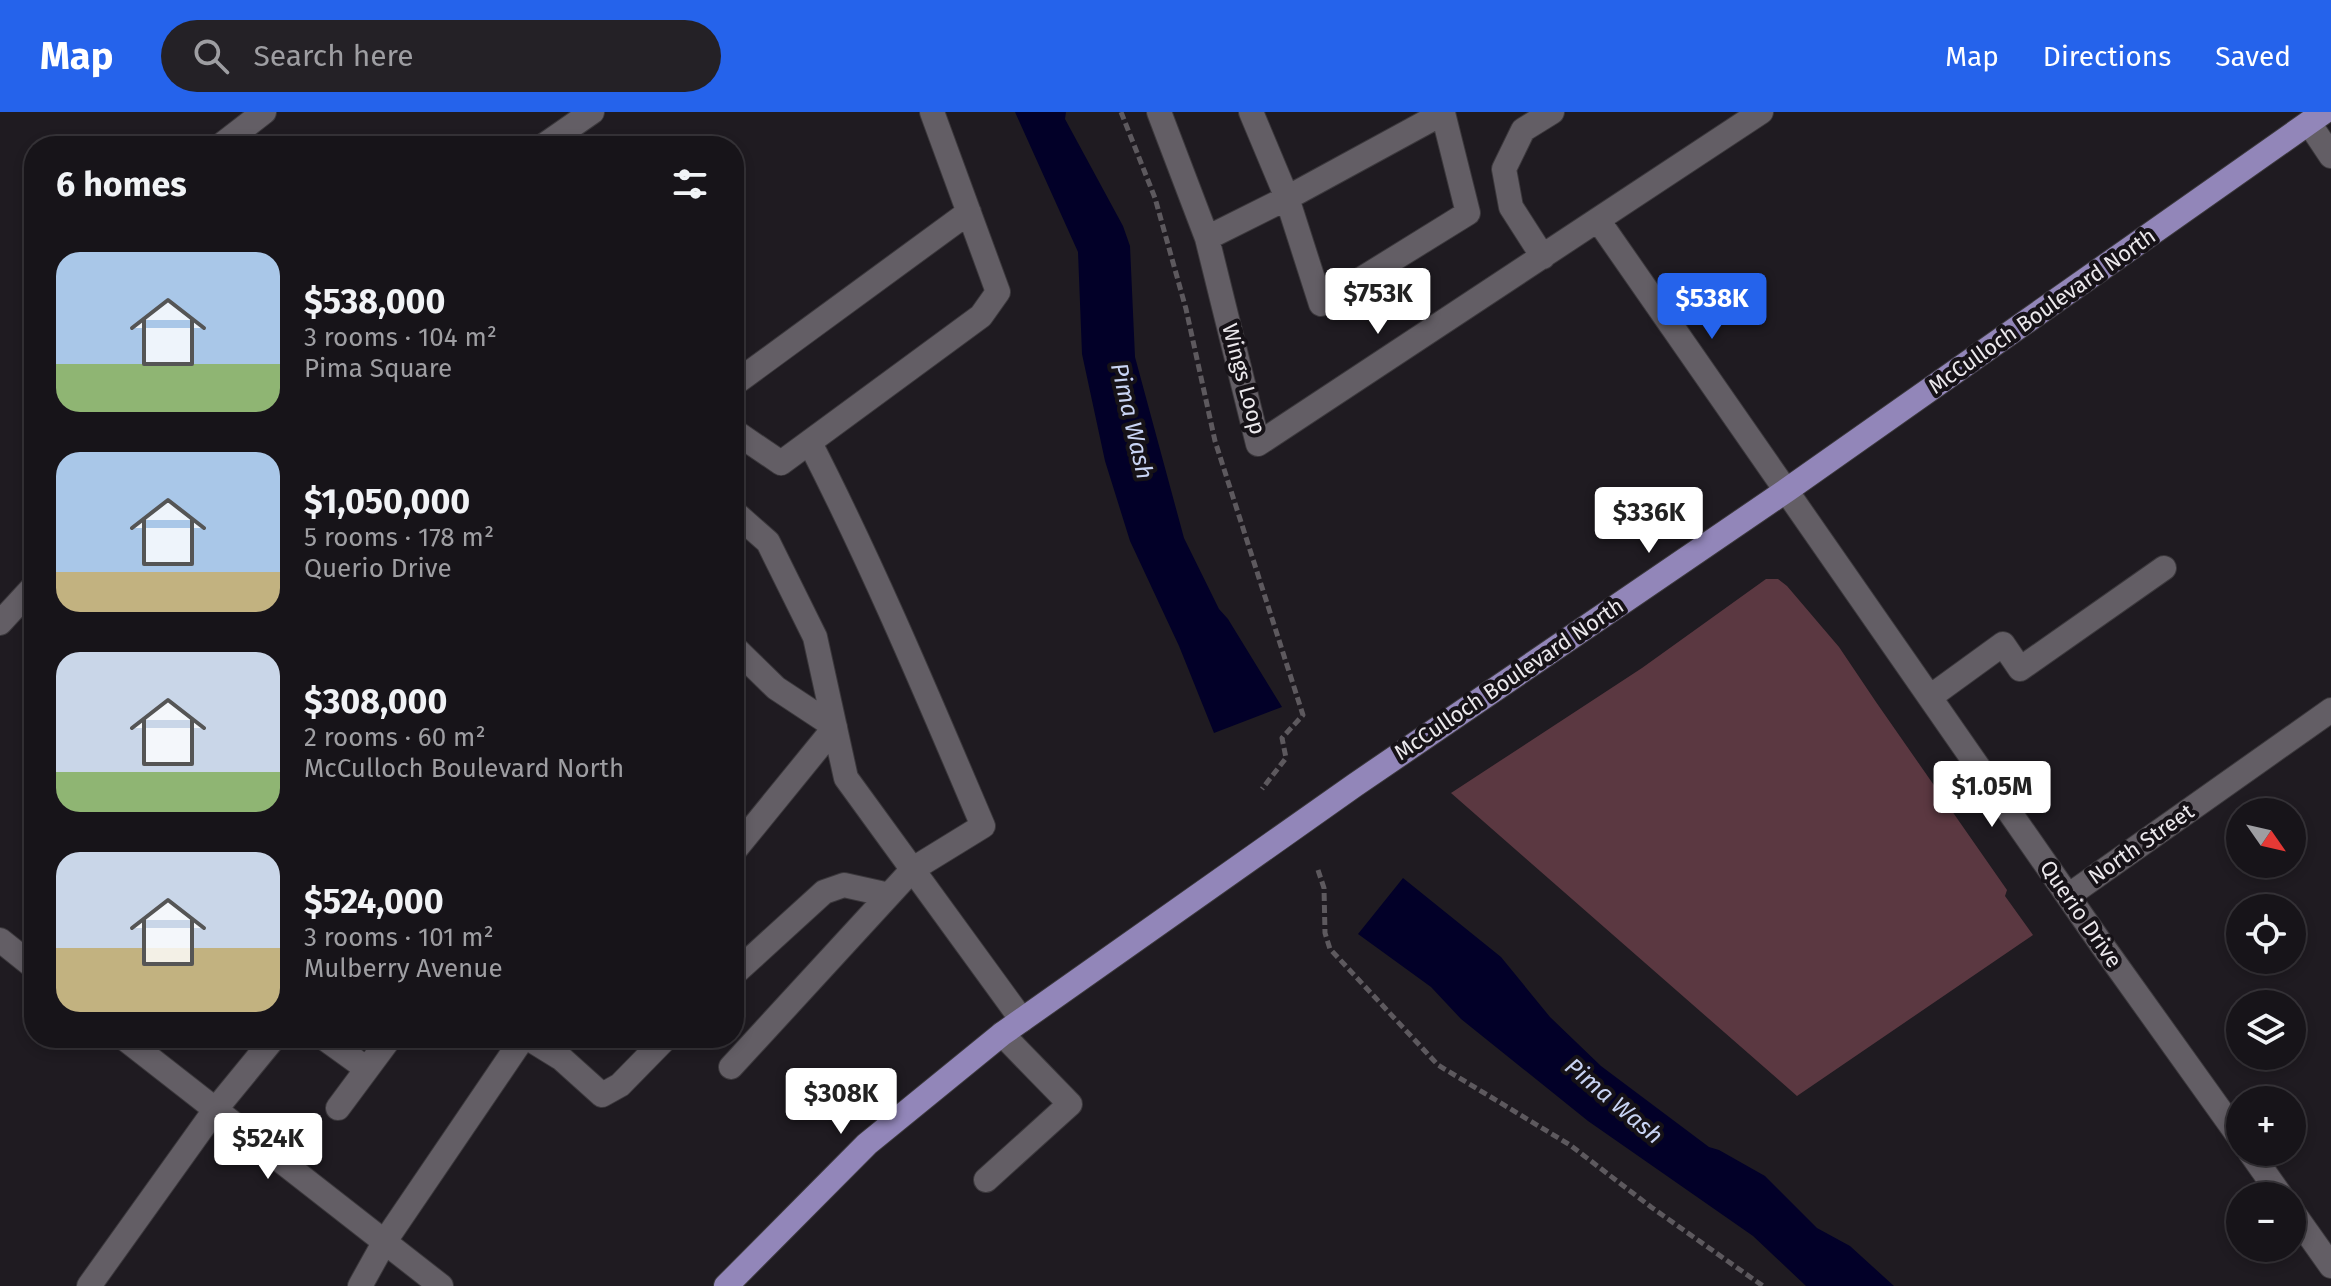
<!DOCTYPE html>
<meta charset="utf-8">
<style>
body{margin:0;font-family:"Fira Sans",sans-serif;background:#242126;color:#f1f3f6;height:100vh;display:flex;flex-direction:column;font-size:30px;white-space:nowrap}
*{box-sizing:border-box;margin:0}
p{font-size:26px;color:#9e9ea2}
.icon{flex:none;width:44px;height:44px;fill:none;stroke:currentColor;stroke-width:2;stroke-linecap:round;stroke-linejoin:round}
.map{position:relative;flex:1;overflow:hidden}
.details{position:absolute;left:24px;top:24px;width:720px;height:912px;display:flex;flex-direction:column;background:#171419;border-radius:32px;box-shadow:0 4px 12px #0003,0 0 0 2px #363338}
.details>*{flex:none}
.needle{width:52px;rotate:124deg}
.fabs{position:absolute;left:2226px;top:686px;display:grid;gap:16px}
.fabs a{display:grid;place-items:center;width:80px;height:80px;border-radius:50%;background:#171419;box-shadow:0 4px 12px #0003,0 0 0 2px #363338;font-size:40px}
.price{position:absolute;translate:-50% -68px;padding:0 18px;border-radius:8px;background:#fff;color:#222;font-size:26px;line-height:52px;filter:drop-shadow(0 2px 4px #0008)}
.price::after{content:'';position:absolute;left:50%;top:48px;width:24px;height:18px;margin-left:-12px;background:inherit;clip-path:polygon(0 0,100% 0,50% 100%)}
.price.on{background:#2563eb;color:#fff}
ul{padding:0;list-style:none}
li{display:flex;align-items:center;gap:24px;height:200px;padding:0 32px}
li span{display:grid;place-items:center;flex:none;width:224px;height:160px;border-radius:24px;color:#555}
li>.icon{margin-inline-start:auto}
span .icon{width:96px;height:96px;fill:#fffc;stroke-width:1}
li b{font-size:34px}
h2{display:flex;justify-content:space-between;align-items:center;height:96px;padding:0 32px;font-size:34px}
header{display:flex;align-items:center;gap:48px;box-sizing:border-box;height:112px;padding:0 40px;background:#2563eb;color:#fff}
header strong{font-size:38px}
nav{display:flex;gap:44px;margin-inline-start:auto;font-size:28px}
.search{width:560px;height:72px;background:#242126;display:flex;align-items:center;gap:20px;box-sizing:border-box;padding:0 28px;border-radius:44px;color:#9e9ea2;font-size:30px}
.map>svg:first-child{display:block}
.green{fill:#5b3841}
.water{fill:#020028}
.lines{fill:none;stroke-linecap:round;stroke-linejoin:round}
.minor-casing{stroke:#3b383c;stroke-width:26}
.major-casing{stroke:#3b383c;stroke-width:26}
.path{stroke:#5d595e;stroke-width:5;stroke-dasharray:8 4;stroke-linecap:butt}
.minor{stroke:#635e65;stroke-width:24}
.major{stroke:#9286b9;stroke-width:24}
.labels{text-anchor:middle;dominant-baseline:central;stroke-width:8;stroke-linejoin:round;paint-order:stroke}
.street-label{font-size:22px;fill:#ebe8ec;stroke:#161217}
.water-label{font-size:24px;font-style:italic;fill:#c8d3f3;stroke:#161217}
</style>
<header>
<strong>Map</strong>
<div class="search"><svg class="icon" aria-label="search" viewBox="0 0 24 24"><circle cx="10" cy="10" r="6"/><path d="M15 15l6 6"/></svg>Search here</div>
<nav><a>Map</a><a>Directions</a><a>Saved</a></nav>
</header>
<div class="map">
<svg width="2331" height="1174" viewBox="0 0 2331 1174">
<rect width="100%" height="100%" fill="#1f1b21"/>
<path class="green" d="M1766,467h12l9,7 52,61 37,55 131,188 -2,6 28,39 -236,161 -346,-303 191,-125z"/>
<path class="water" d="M1015,0h51l-1,7 58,107 7,20 5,111 49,181 35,71 9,10 54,88 -68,26 -35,-87 -49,-105 -25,-80 -23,-107 -4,-102z
M1403,766l98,79 49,60 51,49 108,81 10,3 46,26 52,52 33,18 44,40h-88l-53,-50 -165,-115 -127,-102 -30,-32 -73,-53z"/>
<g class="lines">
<g class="minor-casing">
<path id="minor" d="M1159,0l48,126 51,206 503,-332
M2309,11l22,33
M220,34l44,-34
M543,34l49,-34
M1598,108l504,725 138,193
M1207,126l80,-40 156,-85 25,100 -147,91 -34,-106 -36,-86
M1543,145l-32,-50 -7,-38 19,-39 29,-18
M734,272l235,-172
M734,319l47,32 200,-147 17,-24 -66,-180
M734,400l34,30 47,95 31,141 176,242
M0,511l34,-37
M734,535l42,41 59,39 -101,124
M1930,585l73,-53 17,25 144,-101
M2068,784l263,-186
M0,828l34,27
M734,862l90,-82 20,-7 45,10
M124,926l317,248
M324,926l43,31
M528,926l34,21 40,36 18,-10 46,-47
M731,955l182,-198 70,-43c-55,-129 -109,-258 -173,-383
M338,996l52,-70
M2250,1040l31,44
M986,1068l84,-76 -68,-70
M2292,1099l39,55
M89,1174l126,-176 59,-72
M360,1174l25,-45 138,-203"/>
</g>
<g class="major-casing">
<path id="major" d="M726,1174l141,-142 135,-110 353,-249 432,-295 537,-378"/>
</g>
<path class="path" d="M1121,0l34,86 31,111 29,132 88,274 -21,23 4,20 -24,31
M1318,758l6,18 1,45 5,16 108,116 132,80 81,62 112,79"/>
<use href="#minor" class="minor"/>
<use href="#major" class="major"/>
</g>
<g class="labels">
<g class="street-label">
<text transform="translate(2042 199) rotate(-35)">McCulloch Boulevard North</text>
<text transform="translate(1244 267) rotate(75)">Wings Loop</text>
<text transform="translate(1509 567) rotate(-34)">McCulloch Boulevard North</text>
<text transform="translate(2141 732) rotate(-35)">North Street</text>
<text transform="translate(2081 802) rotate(55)">Querio Drive</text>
</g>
<g class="water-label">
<text transform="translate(1132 309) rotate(77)">Pima Wash</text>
<text transform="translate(1614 989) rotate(40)">Pima Wash</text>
</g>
</g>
</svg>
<div class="fabs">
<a><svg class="needle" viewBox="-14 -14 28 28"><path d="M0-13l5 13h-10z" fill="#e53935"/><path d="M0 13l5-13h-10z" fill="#9e9ea2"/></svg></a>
<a><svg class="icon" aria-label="locate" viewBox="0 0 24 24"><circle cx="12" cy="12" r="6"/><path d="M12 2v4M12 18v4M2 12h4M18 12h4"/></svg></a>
<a><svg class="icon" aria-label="layers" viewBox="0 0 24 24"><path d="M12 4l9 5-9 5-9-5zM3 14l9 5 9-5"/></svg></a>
<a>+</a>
<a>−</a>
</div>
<b class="price" style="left:1378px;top:224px">$753K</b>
<b class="price on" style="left:1712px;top:229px">$538K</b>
<b class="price" style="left:1649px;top:443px">$336K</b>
<b class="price" style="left:1992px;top:717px">$1.05M</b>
<b class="price" style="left:841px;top:1024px">$308K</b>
<b class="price" style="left:268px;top:1069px">$524K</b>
<section class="details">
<h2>6 homes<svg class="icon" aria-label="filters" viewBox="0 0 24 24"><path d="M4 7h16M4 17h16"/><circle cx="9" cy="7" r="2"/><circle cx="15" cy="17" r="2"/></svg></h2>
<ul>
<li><span style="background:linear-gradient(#a9c7e8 70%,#8fb573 0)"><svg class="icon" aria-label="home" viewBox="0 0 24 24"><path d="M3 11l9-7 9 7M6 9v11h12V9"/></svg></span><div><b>$538,000</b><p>3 rooms · 104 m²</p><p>Pima Square</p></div></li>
<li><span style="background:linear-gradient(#a9c7e8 75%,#c2b280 0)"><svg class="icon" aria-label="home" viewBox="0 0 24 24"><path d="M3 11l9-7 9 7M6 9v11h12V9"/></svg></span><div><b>$1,050,000</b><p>5 rooms · 178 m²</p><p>Querio Drive</p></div></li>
<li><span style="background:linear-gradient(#c9d6e8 75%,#8fb573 0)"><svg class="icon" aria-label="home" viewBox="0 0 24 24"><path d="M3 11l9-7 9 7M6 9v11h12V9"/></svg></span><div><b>$308,000</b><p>2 rooms · 60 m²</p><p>McCulloch Boulevard North</p></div></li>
<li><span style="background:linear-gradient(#c9d6e8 60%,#c2b280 0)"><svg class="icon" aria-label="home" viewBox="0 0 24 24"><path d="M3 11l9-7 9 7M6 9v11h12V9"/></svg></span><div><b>$524,000</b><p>3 rooms · 101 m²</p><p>Mulberry Avenue</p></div></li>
</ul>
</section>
</div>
